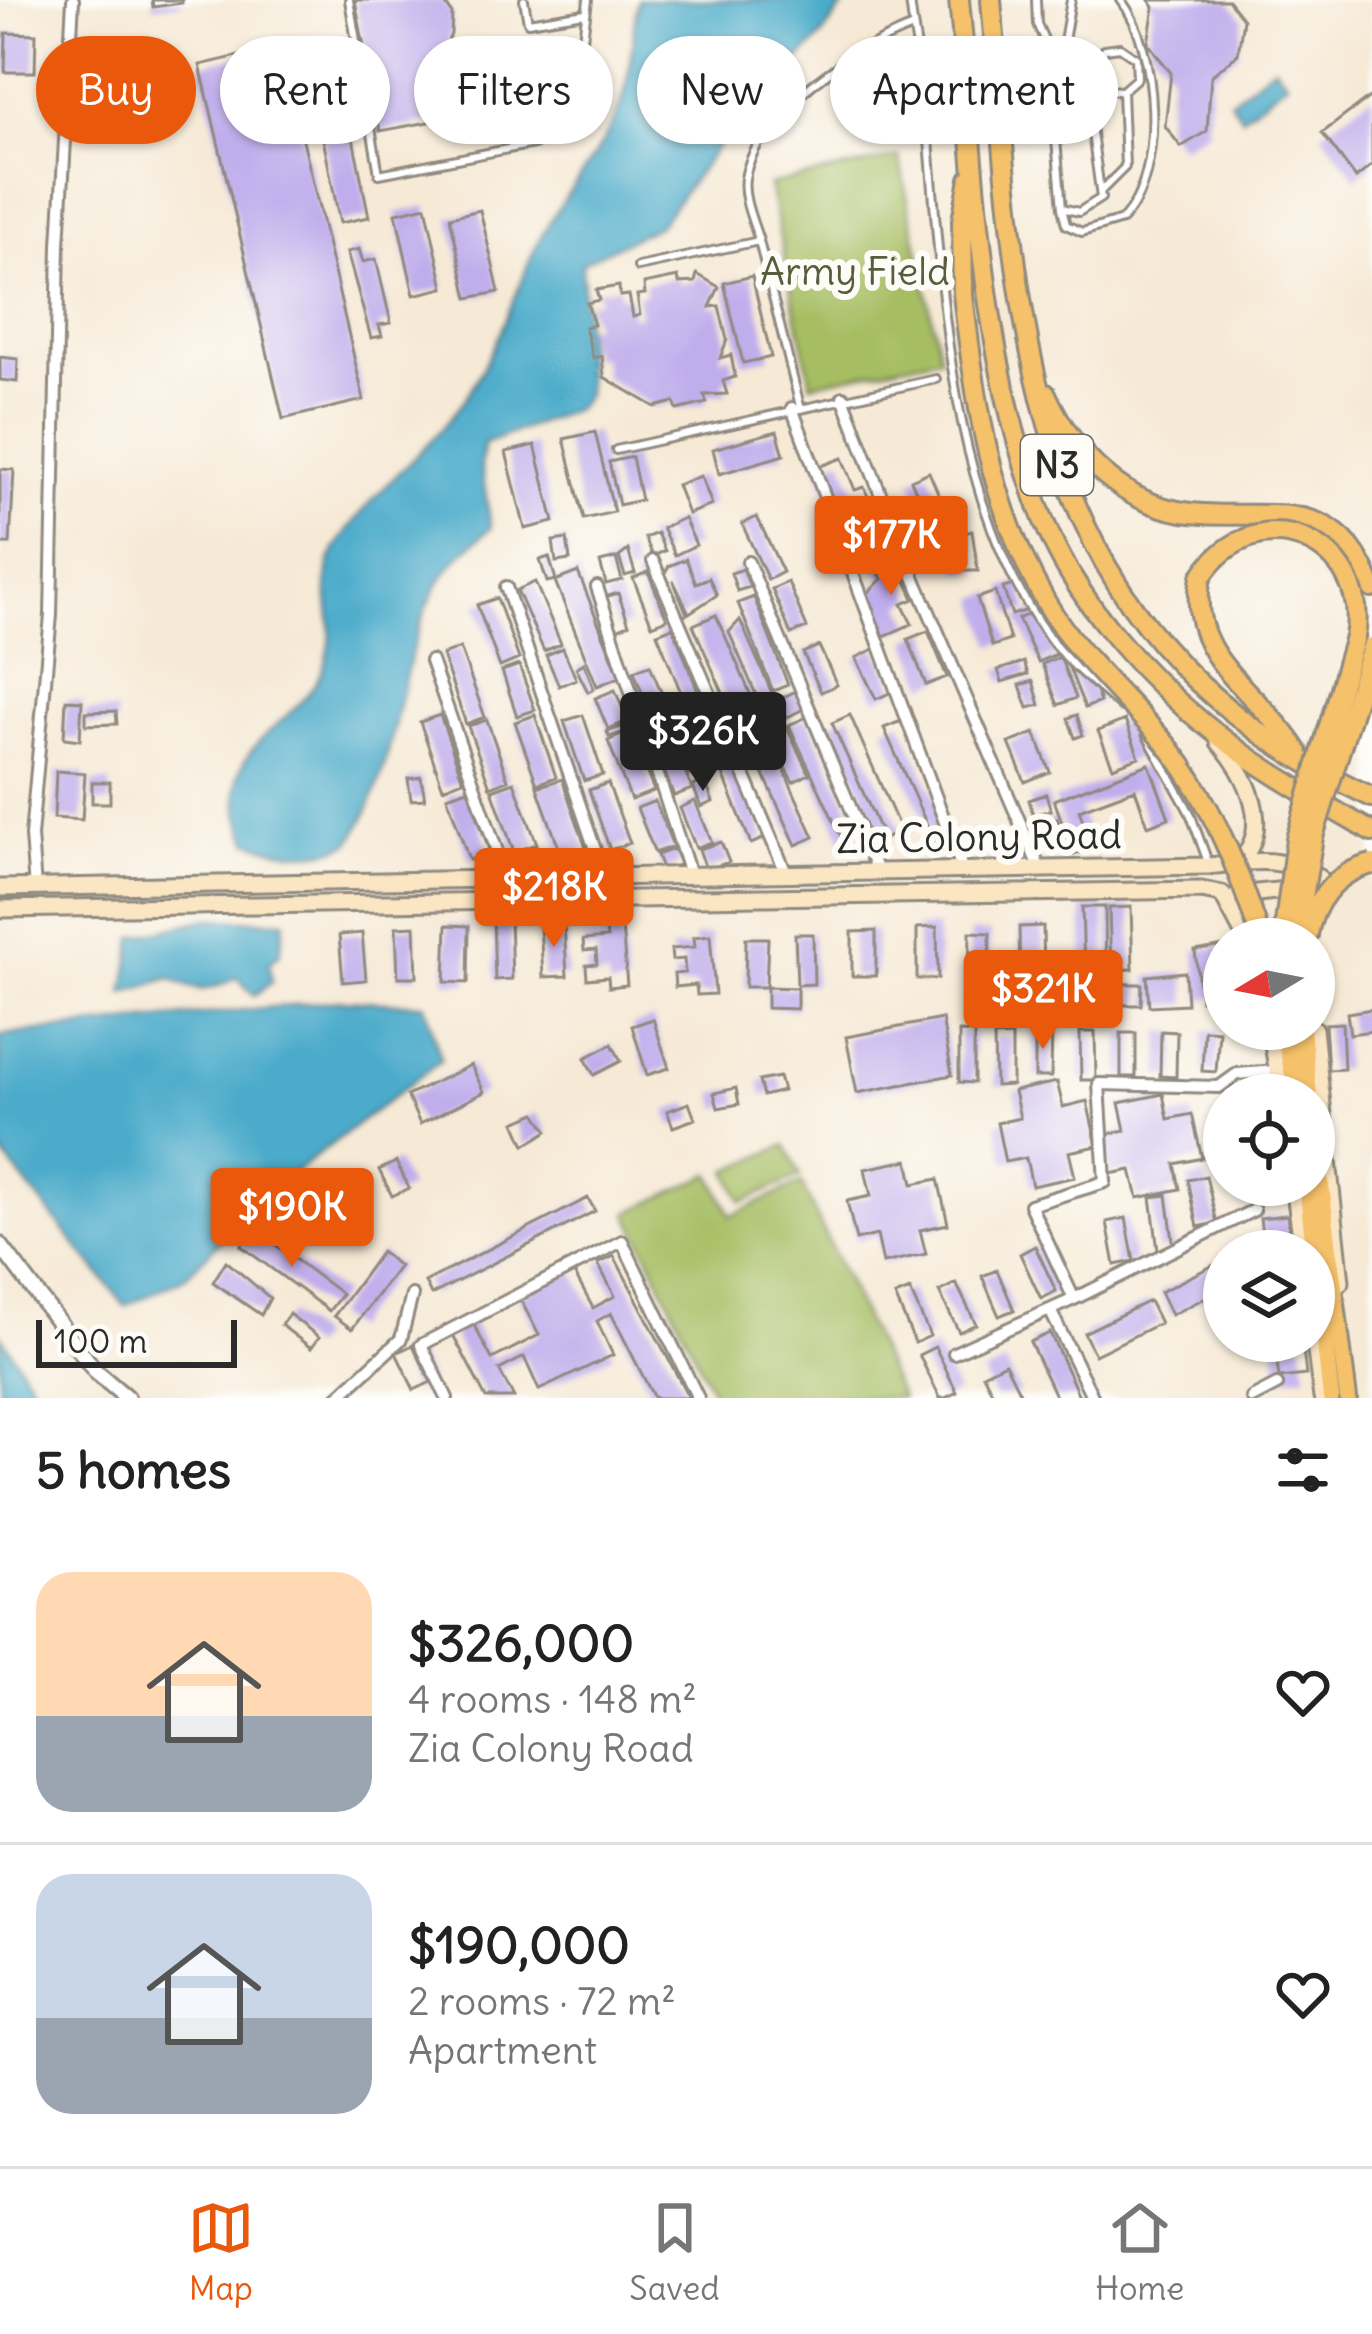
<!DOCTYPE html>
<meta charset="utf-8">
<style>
body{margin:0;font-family:Delius,sans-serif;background:#f2f2f2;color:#222;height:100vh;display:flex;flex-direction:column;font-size:45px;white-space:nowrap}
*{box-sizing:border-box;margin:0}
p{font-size:39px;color:#767676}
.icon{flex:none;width:66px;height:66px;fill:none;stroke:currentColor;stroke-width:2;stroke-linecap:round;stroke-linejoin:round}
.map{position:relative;height:1398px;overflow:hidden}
.panel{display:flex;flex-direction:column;background:#fff;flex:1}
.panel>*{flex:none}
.guide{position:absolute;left:36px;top:36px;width:1302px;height:108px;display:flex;gap:24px}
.needle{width:78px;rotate:260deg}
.tools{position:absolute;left:1203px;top:918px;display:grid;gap:24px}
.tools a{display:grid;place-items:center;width:132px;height:132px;border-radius:50%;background:#fff;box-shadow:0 3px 9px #0004;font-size:60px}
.scale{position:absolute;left:36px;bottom:30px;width:201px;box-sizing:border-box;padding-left:12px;border:6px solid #2b2b2b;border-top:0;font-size:33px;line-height:42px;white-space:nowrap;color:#2b2b2b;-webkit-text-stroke:9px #fdfcf7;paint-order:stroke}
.price{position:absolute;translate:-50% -102px;padding:0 27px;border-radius:12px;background:#ea580c;color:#fff;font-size:39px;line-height:78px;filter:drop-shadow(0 3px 6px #0008)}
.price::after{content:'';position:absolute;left:50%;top:72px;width:36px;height:27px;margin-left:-18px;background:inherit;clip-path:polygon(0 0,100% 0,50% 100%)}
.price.selected{background:#222;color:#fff}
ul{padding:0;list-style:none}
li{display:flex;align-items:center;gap:36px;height:300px;padding:0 36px}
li+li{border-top:3px solid #e0e0e0}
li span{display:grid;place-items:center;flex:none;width:336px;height:240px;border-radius:36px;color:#555}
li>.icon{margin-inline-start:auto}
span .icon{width:144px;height:144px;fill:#fffc;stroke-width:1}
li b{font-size:51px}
h2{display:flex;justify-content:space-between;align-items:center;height:144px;padding:0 36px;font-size:51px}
.chip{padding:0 42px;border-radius:54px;background:#fff;box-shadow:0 3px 9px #0004;font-size:42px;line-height:108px}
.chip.selected{background:#ea580c;color:#fff}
.menu{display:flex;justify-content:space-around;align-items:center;height:168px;border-top:3px solid #e0e0e0;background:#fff;font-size:33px;color:#767676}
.menu a{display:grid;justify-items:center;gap:6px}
.menu .selected{color:#ea580c}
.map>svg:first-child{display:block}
.green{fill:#a6bd62;stroke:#687446;stroke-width:3}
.water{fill:#4babca;stroke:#3b6b7a;stroke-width:3}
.building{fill:#c0adec}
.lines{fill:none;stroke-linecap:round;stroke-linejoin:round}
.service-casing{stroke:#908a80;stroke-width:12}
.minor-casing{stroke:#908a80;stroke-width:16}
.tertiary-casing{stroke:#908a80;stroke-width:20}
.secondary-casing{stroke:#908a80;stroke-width:21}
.primary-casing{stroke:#908a80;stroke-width:22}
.trunk-casing{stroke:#908a80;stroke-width:24}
.service{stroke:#fff;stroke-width:6}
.minor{stroke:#fff;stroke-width:10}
.tertiary{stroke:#fff;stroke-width:14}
.secondary{stroke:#fbe6c4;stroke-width:15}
.primary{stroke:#f5c16b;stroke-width:16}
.trunk{stroke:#f5c16b;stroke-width:18}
.trunk-bridge-casing{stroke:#908a80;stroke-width:24;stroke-linecap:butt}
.trunk-bridge{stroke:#f5c16b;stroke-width:18}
.labels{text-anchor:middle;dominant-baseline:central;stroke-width:12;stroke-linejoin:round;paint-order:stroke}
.shield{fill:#fdfcf7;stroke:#6a6a68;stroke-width:3}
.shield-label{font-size:36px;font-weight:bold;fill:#2b2b2b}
.park-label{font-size:39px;fill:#565e3e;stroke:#fdfcf7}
.street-label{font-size:39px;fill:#2b2b2b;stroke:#fdfcf7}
</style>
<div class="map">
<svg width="1372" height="1398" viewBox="0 0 1372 1398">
<rect width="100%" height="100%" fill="#fdfcf7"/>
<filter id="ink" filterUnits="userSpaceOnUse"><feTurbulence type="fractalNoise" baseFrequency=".00833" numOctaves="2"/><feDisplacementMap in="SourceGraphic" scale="24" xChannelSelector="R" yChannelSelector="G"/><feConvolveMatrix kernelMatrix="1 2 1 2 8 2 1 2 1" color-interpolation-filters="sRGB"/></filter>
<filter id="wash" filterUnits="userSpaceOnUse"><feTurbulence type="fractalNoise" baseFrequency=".004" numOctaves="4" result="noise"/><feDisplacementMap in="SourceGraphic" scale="48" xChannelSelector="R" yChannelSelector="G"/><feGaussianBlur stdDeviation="2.7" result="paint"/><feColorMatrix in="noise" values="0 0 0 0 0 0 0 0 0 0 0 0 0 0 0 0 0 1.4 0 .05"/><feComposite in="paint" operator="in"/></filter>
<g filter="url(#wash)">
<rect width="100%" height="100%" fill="#f6e9d5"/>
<path class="green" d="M899,157l41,200 -129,27 -42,-199z
M786,1145l14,31 -58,26 -14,-31z
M711,1174l20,42 70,-33 100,215h-186l-87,-185z"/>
<path class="water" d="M638,0h210l-27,37 -103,109 -59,79 -77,38 5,132 -11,14 -92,35 -3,20 10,64c-19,16 -38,32 -51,53 -46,80 -38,185 -90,262 -31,16 -70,10 -101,-2 -50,-108 64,-107 80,-192 7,-32 -12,-68 6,-99 34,-59 93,-96 130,-152 31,-47 48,-99 70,-149 24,-52 70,-96 88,-150 10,-32 8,-66 15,-99z
M1274,66l13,15 -45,36 -12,-16z
M208,919l77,2 -5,33 -11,9 3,19 -18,14 -17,-19c-27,15 -39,17 -67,1l-46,15 10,-56z
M340,1000l85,4 16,56 -173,133 -84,85 -59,28 -125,-155v-116z
M0,1334l32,51 -11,13h-21z"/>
<g id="blocks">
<path class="building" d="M152,0h30v3l-29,4z
M355,0h88l9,14 -1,20 -10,24 78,-15 12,60 -151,28z
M1149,0h79l15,19 -5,35 -27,22 -4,55 -26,16 -16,-21 6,-53 -23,-30 6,-36z
M6,33l30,1 -1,38h-30z
M281,46l83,354 -81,19 -83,-354z
M354,50l9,45 -51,11 -9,-46z
M1372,95v70l-16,13 -34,-45z
M352,133l17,84 -29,6 -17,-84z
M426,206l18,82 -30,7 -18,-82z
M480,210l19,82 -31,6 -18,-81z
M359,249l4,13 13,-3 15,64 -12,2 3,11 -11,2 -24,-86z
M697,274l22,13 -9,20 9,-1 8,34 -7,18 11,-3 4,22 -12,4 4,13 -23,1 3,8 -30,7 -3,-8 -19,5 -51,-30 -2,-21 -9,2 -8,-31 9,-2 -7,-22 12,-3 -3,-10 23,-4 1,10 9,-1 4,22 7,-2 -3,-20 8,-1 -1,-10 34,-7 1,6 16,-1z
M752,276l19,81 -28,6 -19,-80z
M0,357l18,2 -1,23 -17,-2z
M777,431l7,24 -65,19 -6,-25z
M595,432l19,80 -30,7 -20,-80z
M535,445l19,77 -29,7 -19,-77z
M632,457l9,43 -22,5 -10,-43z
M842,458l13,32 9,-3 18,43 -18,8 -14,-32 -14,8 -18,-47z
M0,469l14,1 -4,74h-10z
M929,472l22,51 10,-3 4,13 7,-2 6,40h-19l-15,-46 -11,5 -22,-50z
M701,476l11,29 -24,9 -11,-29z
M757,517l26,55 -15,8 -26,-56z
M684,518l12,27 -21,10 -13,-27z
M657,533l8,18 -12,5 -8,-18z
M567,539l3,21 -14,2 -3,-21z
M628,550l7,23 -10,3 -6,-19z
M895,556l19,43 -12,5 10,20 -28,12 -18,-41 16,-16 -6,-14z
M549,557l7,23 -9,2 -7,-22z
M616,558l6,22 -16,4 -6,-22z
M686,559l10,24 13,-5 8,17 -28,18 -16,-33 14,34 -9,4 -16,-40 7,-12z
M743,569l7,18 -13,4 -6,-18z
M578,572l42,105 -23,9 -42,-105z
M648,572l19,47 -15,6 -19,-47z
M535,582l26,62 -17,7 -27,-61z
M788,582l19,46 -16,6 -19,-45z
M1020,583l8,27 -16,5 -9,-27z
M995,592l15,48 -18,6 -15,-48z
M618,593l11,31 -12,5 -12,-32z
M754,597l34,88 -15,6 -35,-88z
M497,598l22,61 -19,8 -23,-62z
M1037,610l20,44 -19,8 -20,-43z
M716,615l37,85 -23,9 -37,-84z
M740,620l34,78 -14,6 -31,-72z
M673,627l26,67 -15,6 -27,-67z
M928,631l19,46 -21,8 -18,-46z
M819,646l18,39 -16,7 -18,-39z
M460,648l25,69 -19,7 -24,-69z
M563,648l13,31 -17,7 -13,-31z
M876,648l20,42 -20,9 -20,-41z
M1060,657l16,41 -18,7 -16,-41z
M1083,659l17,43 -15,6 -17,-43z
M1024,662l4,12 -26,8 -4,-12z
M584,663l10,26 -6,3 -12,-24z
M519,665l16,45 -18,6 -15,-45z
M650,665l14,34 -17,7 -13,-35z
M1033,681l7,24 -12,3 -8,-23z
M615,690l13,31 -20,8 -13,-31z
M796,691l9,17 -29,15 -9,-18z
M66,700l16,1 -2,39 -16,-2z
M666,704l11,26 -18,8 -11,-27z
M690,705l8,21 -14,5 -8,-21z
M116,711l1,13 -31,1v-13z
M440,715l23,65 -20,8 -23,-66z
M535,715l21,62 -19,7 -22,-62z
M583,715l20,60 -19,6 -20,-60z
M850,715l51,116 -17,8 -52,-116z
M1077,715l6,20 -8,3 -7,-20z
M717,717l48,121 -14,6 -49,-122z
M807,717l54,116 -18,8 -54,-116z
M487,720l21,60 -18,7 -22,-61z
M1125,720l14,37 -26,10 -15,-36z
M762,721l6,13 18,-8 23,48 -16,8 -21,-38 42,93 -18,8 -53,-116z
M901,721l50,114 -16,8 -51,-115z
M630,724l2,6 -23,7 -2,-5z
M630,731l24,60 -23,9 -23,-59z
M1035,733l15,39 -25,10 -16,-39z
M694,735l11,34 -17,6 -11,-34z
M674,745l18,44 -18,7 -17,-43z
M1149,764l20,54 -21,8 -13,-37 -56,21 14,38 -19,7 -20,-55z
M56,771l29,2 -3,47 -28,-2z
M421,777l4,22 -14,1 -3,-21z
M562,779l24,69 -24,9 -25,-70z
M705,781l8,21 -12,5 -8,-21z
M92,782h18v21h-18z
M514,782l23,62 -23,8 -22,-62z
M608,783l22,60 -20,7 -21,-60z
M468,789l22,64 -21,7 -22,-64z
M1046,794l5,16 -18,5 -4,-15z
M655,801l18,45 -18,7 -18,-45z
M695,801l17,41 -16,6 -16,-40z
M1057,818l8,25 -15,5 -8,-25z
M721,842l8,20 -23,8 -7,-21z
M674,849l6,15 -17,7 -6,-16z
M1082,907h23l1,65h-22z
M1131,907l2,62 -22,1 -2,-62z
M510,919l2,60 -17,1 -2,-60z
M564,923l3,53 -24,1 -3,-53z
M447,925l22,1 -1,57 -23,-1z
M415,926l2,51h-19l-2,-50z
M1043,926l1,53h-24l-1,-52z
M622,927l5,58 -18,2 -1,-10 -21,2 -1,-14 11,-1 -1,-14 -12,1 -1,-11 24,-2 -1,-10z
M937,927l1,52h-21v-51z
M876,931v45h-24v-44z
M970,932l20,1 -1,48 -20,-1z
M362,933l4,47 -23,2 -4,-47z
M795,934h18l1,50 -17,1z
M710,935l5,59 -18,1 -1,-10 -21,2 -1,-13 11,-1 -1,-14 -12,1 -1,-11 24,-2 -1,-10z
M746,938h22l-2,49h-21z
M1224,946v19l-7,2 4,29 -20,4 -6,-49z
M1185,972l2,32 -38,2 -2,-30z
M1119,984h23l-1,21h-20z
M767,987l30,1v21l-30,-1z
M1105,987l2,21 -36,2v-21z
M1372,1009v22l-22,3 -3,-21z
M653,1019l16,49 -22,7 -15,-49z
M942,1019l10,56 -95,18 -11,-56z
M1342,1023l2,46 -16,1 -3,-46z
M1035,1027h17l-1,50h-16z
M1204,1030l15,1 -3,41 -14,-1z
M1161,1031l16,1 -1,45 -16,-1z
M959,1032l15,1v50l-15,-1z
M1080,1032h15l1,48h-15z
M1121,1033h15v44h-15z
M1012,1036v49l-17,1 -1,-49z
M612,1044l9,17 -27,14 -9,-17z
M471,1065l13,27 -64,32 -13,-28z
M779,1077l4,14 -20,5 -4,-15z
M1057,1082l6,25 24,-6 10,45 -28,6 6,25 -43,9 -6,-28 -21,4 -8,-39 23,-5 -6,-27z
M736,1088l3,16 -21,4 -4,-15z
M1163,1094l5,25 24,-5 10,44 -27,6 5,25 -42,9 -7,-28 -21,4 -8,-39 23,-5 -6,-27z
M689,1103l6,16 -22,8 -6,-16z
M536,1113l12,18 -23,14 -10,-23z
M908,1160l5,24 25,-5 10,45 -28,6 6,24 -43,9 -6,-28 -21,5 -9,-39 24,-5 -6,-27z
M396,1162l13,26 -17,8 -13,-26z
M1206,1176l11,47 -19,4 -10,-47z
M1167,1195l7,53 -16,2 -7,-53z
M588,1198l7,13 -164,84 -6,-13z
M1287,1215l5,36h-28l-4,-33z
M1126,1218l8,43 -19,4 -8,-43z
M254,1229l88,65 -13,17 -88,-65z
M1035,1246l21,45 -15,8 -21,-45z
M381,1252l18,14 -47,63 -18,-13z
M614,1256l75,142h-35l-43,-85 -14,8 16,34 -74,35 -15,-33 -25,13 15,28h-28l-37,-71 20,-11 23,43 47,-24 -20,-38 53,-28 21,39 22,-12 -17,-32z
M1224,1260v28l-53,27 -11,-23z
M226,1261l44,37 -9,17 -48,-33z
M997,1270l17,40 -15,6 -17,-40z
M956,1283l20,41 -17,8 -20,-40z
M910,1290l20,46 -15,7 -20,-47z
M1149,1301l11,22 -65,32 -11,-22z
M289,1314l30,23 -8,11 -30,-23z
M1050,1333l30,65h-24l-26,-56z
M1274,1341h28l4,34 -27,3z
M413,1345l18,37 -17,8 -18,-37z
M935,1347l22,45 -12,6h-5l-21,-43z
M1005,1363l15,30 -25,5 -12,-24z"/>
</g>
</g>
<g filter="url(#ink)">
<use href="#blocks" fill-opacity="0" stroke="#908a80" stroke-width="3"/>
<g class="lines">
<g class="service-casing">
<path id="service" d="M349,0l30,174 160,-31 39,-65 10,-78
M524,0l4,22 57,-9
M910,0c4,40 14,78 17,117 15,167 20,389 127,527 19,24 45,43 67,63
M1036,0l1,24 11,24 14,160 4,17 16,7 40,-12c45,-46 36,-172 -1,-220
M1049,63l14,-16 8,-47
M527,90l12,49
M1003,97l93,-17 11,10 15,1 15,-13 -1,-20 -16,-11 -15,2 -10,12 1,19
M1101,191l24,-24 -3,-76
M1062,208l17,4 22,-14 -16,-116
M759,241c-6,-20 -17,-43 -14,-63 13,-68 109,-129 168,-151
M638,267l121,-26 41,165
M616,450l320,-71
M1146,734l44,79 18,49"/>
</g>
<g class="minor-casing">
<path id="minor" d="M843,397l56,145 141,327
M792,408l170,460
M653,561l133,312
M748,562l129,309
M506,587l98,289
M597,587l93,287
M431,661l76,219
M35,888l-4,-52 20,-221 8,-370 14,-245
M1254,1210l-180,89 -44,-94 75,-23 -6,-98 120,3 18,-13 41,-3
M1050,1310l43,88
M954,1353l120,-54
M337,1398l64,-59 11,-44
M447,1398l-26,-53 201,-104 76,157
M1252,1398l25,-13"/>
</g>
<g class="tertiary-casing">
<path id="tertiary" d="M0,1245l96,127 31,26"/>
</g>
<g class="secondary-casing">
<path id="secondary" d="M1219,742c28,32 55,85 20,120
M0,888l1209,-22c44,-5 71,-11 110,12
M1237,895l59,-6
M0,909l1201,-19 21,4 24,45
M1270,1029l12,66
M1314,1029l27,253
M1294,1185l9,66
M1314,1336l8,62"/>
</g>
<g class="primary-casing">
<path id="primary" d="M1302,1029l7,66
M1314,1131l34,267
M1307,1185l24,213"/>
</g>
<g class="trunk-casing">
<path id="trunk" d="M959,0c17,171 20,357 84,519 31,79 96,152 161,205 51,42 111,75 168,108
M991,0c29,337 29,635 381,797
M963,294l-1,-74 8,-41
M1046,394c27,60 77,112 145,119 78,9 146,-23 181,75
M1201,577c-17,83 60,114 97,175
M1284,1029l11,50"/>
</g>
<use href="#service" class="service"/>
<use href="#minor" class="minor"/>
<use href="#tertiary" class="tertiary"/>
<use href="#secondary" class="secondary"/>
<use href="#primary" class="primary"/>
<use href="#trunk" class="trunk"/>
<g class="trunk-bridge-casing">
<path id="trunk-bridge" d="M963,294c12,108 27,212 83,308 33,57 83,97 124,147 43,55 70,125 91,190
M1201,577c57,-87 171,-33 154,60l-59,202 -13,100
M1296,939l17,-102 59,-190
M1307,939c6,-37 27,-66 65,-75"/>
</g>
<use href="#trunk-bridge" class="trunk-bridge"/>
</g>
</g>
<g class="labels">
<rect class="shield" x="1021" y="435" width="72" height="60" rx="9"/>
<g class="shield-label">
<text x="1057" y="465">N3</text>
</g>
<g class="park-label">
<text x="855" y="271">Army Field</text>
</g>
<g class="street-label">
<text transform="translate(979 837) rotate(-1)">Zia Colony Road</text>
</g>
</g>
</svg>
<div class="tools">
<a><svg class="needle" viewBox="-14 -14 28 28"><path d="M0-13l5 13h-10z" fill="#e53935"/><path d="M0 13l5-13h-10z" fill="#767676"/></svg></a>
<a><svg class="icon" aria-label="locate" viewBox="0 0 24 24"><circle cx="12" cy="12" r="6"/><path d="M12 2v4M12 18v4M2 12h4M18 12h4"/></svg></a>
<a><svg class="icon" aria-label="layers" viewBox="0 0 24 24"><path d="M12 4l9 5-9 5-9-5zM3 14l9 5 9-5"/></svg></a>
</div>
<div class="scale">100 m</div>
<b class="price" style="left:891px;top:598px">$177K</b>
<b class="price selected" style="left:703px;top:794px">$326K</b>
<b class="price" style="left:554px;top:950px">$218K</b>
<b class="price" style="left:1043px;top:1052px">$321K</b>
<b class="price" style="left:292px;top:1270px">$190K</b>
<div class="guide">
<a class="chip selected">Buy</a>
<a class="chip">Rent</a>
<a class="chip">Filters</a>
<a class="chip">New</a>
<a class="chip">Apartment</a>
</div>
</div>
<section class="panel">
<h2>5 homes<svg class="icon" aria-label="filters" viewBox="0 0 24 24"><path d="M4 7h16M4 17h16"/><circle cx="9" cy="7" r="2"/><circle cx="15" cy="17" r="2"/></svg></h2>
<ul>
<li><span style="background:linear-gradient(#ffd9b3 60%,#9aa5b1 0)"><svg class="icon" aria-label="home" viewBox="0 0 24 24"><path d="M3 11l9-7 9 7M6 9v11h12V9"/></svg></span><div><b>$326,000</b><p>4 rooms · 148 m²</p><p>Zia Colony Road</p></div><svg class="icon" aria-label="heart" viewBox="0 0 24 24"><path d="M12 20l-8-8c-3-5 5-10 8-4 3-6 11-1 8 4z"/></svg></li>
<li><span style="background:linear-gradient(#c9d6e8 60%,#9aa5b1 0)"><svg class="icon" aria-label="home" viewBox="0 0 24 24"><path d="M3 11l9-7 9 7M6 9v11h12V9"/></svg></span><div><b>$190,000</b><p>2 rooms · 72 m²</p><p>Apartment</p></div><svg class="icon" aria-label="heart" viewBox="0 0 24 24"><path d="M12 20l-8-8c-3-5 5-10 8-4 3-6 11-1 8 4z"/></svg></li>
</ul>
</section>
<nav class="menu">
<a class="selected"><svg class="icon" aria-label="map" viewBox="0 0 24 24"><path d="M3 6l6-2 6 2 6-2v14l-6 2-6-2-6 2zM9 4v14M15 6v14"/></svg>Map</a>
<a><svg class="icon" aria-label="saved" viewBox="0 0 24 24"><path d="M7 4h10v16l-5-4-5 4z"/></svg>Saved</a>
<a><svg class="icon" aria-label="home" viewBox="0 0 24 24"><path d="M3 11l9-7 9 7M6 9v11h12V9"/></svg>Home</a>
</nav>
